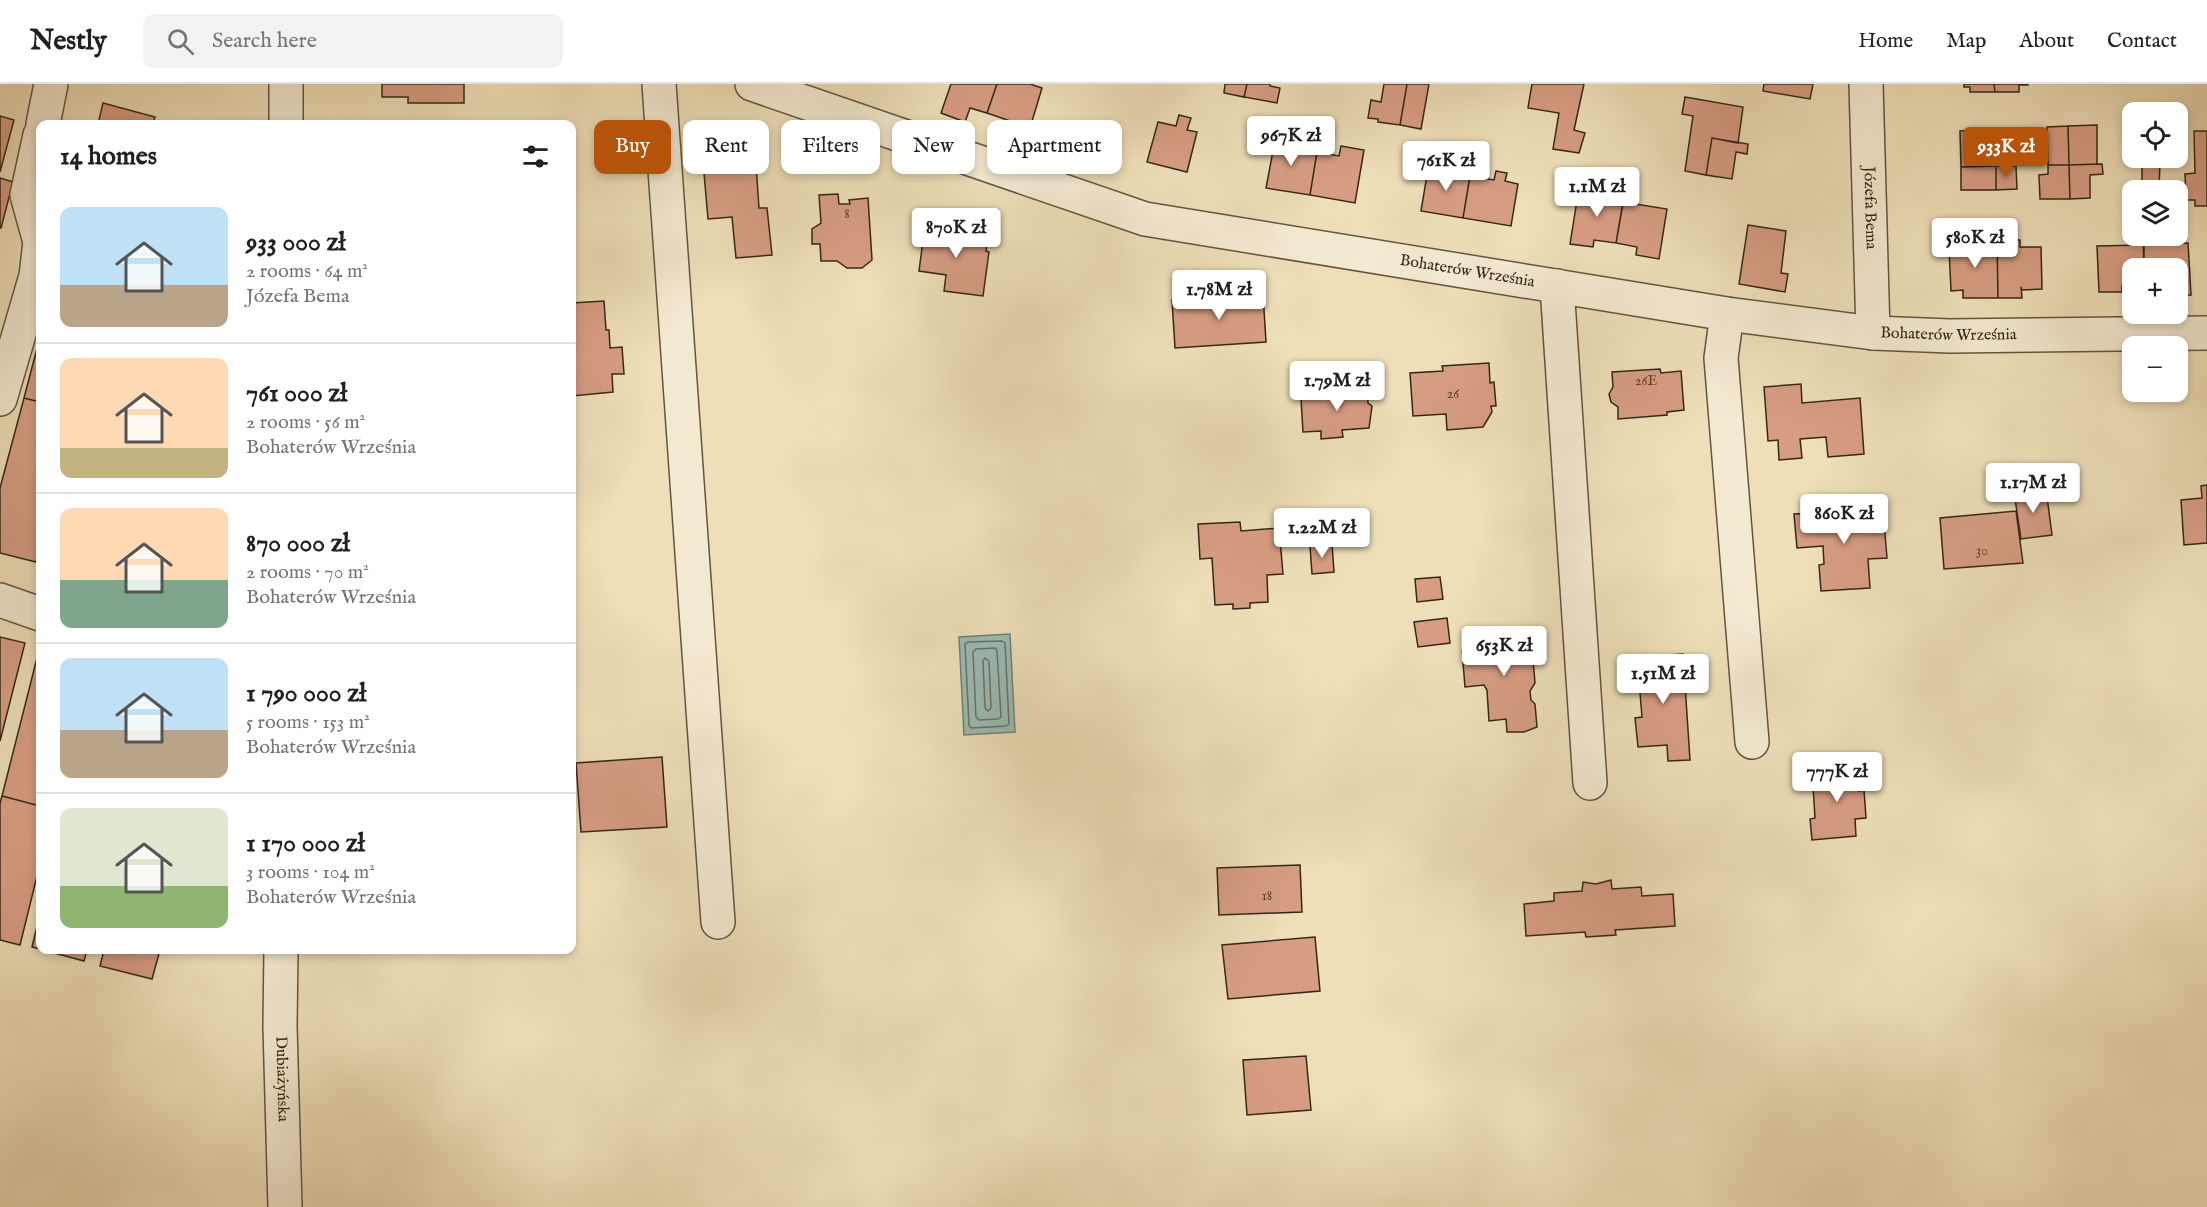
<!DOCTYPE html>
<meta charset="utf-8">
<style>
body{margin:0;font-family:"IM FELL English",serif;background:#f2f2f2;color:#202124;height:100vh;display:flex;flex-direction:column;font-size:22px;white-space:nowrap}
*{box-sizing:border-box;margin:0}
p{font-size:20px;color:#757577}
.icon{flex:none;width:33px;height:33px;fill:none;stroke:currentColor;stroke-width:2;stroke-linecap:round;stroke-linejoin:round}
.map{position:relative;flex:1;overflow:hidden}
.panel{position:absolute;left:36px;top:36px;width:540px;height:834px;display:flex;flex-direction:column;background:#fff;border-radius:12px;box-shadow:0 3px 9px #0003}
.panel>*{flex:none}
.guide{position:absolute;left:594px;top:36px;width:570px;height:54px;display:flex;gap:12px}
.fabs{position:absolute;left:2122px;top:18px;display:grid;gap:12px}
.fabs a{display:grid;place-items:center;width:66px;height:66px;border-radius:12px;background:#fff;box-shadow:0 3px 9px #0003;font-size:30px}
.price{position:absolute;translate:-50% -51px;padding:0 14px;border-radius:6px;background:#fff;color:#222;font-size:20px;line-height:39px;filter:drop-shadow(0 2px 3px #0008)}
.price::after{content:'';position:absolute;left:50%;top:36px;width:18px;height:14px;margin-left:-9px;background:inherit;clip-path:polygon(0 0,100% 0,50% 100%)}
.price.selected{background:#b45309;color:#fff}
ul{padding:0;list-style:none}
li{display:flex;align-items:center;gap:18px;height:150px;padding:0 24px}
li+li{border-top:2px solid #e0e0e0}
li span{display:grid;place-items:center;flex:none;width:168px;height:120px;border-radius:12px;color:#555}
li>.icon{margin-inline-start:auto}
span .icon{width:72px;height:72px;fill:#fffc;stroke-width:1}
li b{font-size:26px}
h2{display:flex;justify-content:space-between;align-items:center;height:72px;padding:0 24px;font-size:26px}
.chip{padding:0 21px;border-radius:12px;background:#fff;box-shadow:0 3px 9px #0003;font-size:21px;line-height:54px}
.chip.selected{background:#b45309;color:#fff}
header{display:flex;align-items:center;gap:36px;box-sizing:border-box;height:84px;padding:0 30px;background:#fff;border-bottom:2px solid #e0e0e0}
header strong{font-size:28px}
nav{display:flex;gap:33px;margin-inline-start:auto;font-size:21px}
.search{width:420px;height:54px;background:#f2f2f2;display:flex;align-items:center;gap:15px;box-sizing:border-box;padding:0 21px;border-radius:12px;color:#757577;font-size:22px}
.map>svg:first-child{display:block}
.water{fill:#9bbbb6;stroke:#728076;stroke-width:1.5}
.lines{fill:none;stroke-linecap:round;stroke-linejoin:round}
.shore{stroke:#687166;stroke-width:1.5}
.building{fill:#d79d83;stroke:#352716;stroke-width:1.5}
.minor-casing{stroke:#63553f;stroke-width:36}
.minor{stroke:#f4ead2;stroke-width:33}
.labels{text-anchor:middle;dominant-baseline:central;stroke-width:4.5;stroke-linejoin:round;paint-order:stroke}
.number-label{font-size:14px;fill:#5e4431}
.street-label{font-size:16px;fill:#352716;stroke:#f4ead2}
</style>
<header>
<strong>Nestly</strong>
<div class="search"><svg class="icon" aria-label="search" viewBox="0 0 24 24"><circle cx="10" cy="10" r="6"/><path d="M15 15l6 6"/></svg>Search here</div>
<nav><a>Home</a><a>Map</a><a>About</a><a>Contact</a></nav>
</header>
<div class="map">
<svg width="2207" height="1123" viewBox="0 0 2207 1123">
<rect width="100%" height="100%" fill="#eedfb9"/>
<filter id="stains"><feTurbulence type="fractalNoise" baseFrequency=".00333" numOctaves="4"/><feColorMatrix values="0 0 0 0 .2 0 0 0 0 .09 0 0 0 0 .02 0 0 0 .5 -.17"/></filter>
<radialGradient id="worn" r=".72"><stop offset=".6" stop-color="#630" stop-opacity="0"/><stop offset="1" stop-color="#630" stop-opacity=".3"/></radialGradient>
<path class="water" d="M1010,550l5,98 -51,3 -5,-98z"/>
<g class="lines">
<path class="shore" d="M1002,557l3,2 4,81 -3,2 -35,2 -2,-3 -4,-81 3,-2z
M995,564l2,3 4,66 -3,2 -19,1 -3,-3 -3,-65 3,-3z
M985,574l4,3 2,47 -3,3 -3,-3 -2,-47z"/>
</g>
<path class="building" d="M382,0h82v19h-56v-6h-26z
M951,0h46l-10,29 -17,-5 -5,14 -24,-9z
M997,0h33l12,4 -12,40 -43,-15z
M1225,0h22l-3,13 -20,-4z
M1247,0h23v2l10,2 -3,15 -33,-6z
M1384,0h23l-7,41 -22,-3v-3l-10,-1 3,-18 10,2z
M1407,0h22l-8,45 -21,-4z
M1532,0h52l-10,46 11,3 -6,20 -26,-4 6,-36 -31,-5z
M1764,0h49l-3,15 -47,-8z
M1964,0h30l1,8h-25v-5h-6z
M1994,0h34v1h-9v7h-24z
M1685,13l58,10 -5,36 -26,-5 -6,37 -21,-4 8,-55 -11,-2z
M103,19l52,14 -2,7h-55z
M1179,31l12,3 -4,12 10,2 -10,40 -40,-10 11,-40 18,4z
M0,32l14,4 -14,52z
M2097,41v39l-28,1 -1,-39z
M2068,42l1,39h-21l-1,-38z
M1983,46v14l12,-1 1,23 -35,1 -1,-36z
M2194,47h13v75h-12v-6h-9l-1,-26 10,-1z
M1276,51l21,4 -2,9 22,4 -7,43 -44,-7z
M1712,54l36,6 -1,10 -11,-2 -4,27 -26,-4z
M1341,62l23,4 -9,53 -45,-8 7,-43 22,4z
M735,77v4l21,-1 3,44h8l5,47 -36,3 -4,-41 -24,2 -4,-46 15,-1 -1,-10z
M1444,77l10,2 -2,10 18,3 -7,42 -42,-7 7,-42 14,2z
M2142,78h18l-1,28h-17z
M2102,80l1,10 -13,1v23l-20,1 -1,-34z
M2048,81h21l1,34h-30l-1,-24 9,-1z
M1996,82h20l1,23 -21,1z
M1996,82v24h-35v-23z
M1496,87l11,2 -2,8 13,3 -7,42 -48,-8 7,-42 24,4z
M0,94l13,4 -12,46h-1z
M1603,104l22,4 -9,51 -22,-3 -1,7 -23,-3 8,-50 24,4z
M838,110l1,10h11l-1,-4 19,-2 4,62 -10,8h-15l-10,-7h-16l-1,-17h-8v-15l9,-6 -2,-28z
M1623,118l44,7 -8,50 -23,-4 1,-8 -21,-4z
M925,141l63,9 -2,17 3,1 -6,44 -39,-5 2,-16 -27,-4z
M1748,141l38,6 -5,42 7,1 -3,18 -46,-8z
M2143,152h29v8l16,-1 3,52 -13,1v-28h-34z
M1964,156h33l1,58h-35v-8l-12,1 -2,-43h15z
M1997,156h23v7h21l1,42 -20,1 -1,-3 1,11h-24z
M2144,161v23h-11v18l-9,-1 -2,1v6h-23l-2,-46z
M1263,210l3,48 -91,6 -3,-48 24,-1 1,4 20,-2 -1,-4z
M604,217l2,29h3l1,18 12,-1 2,27h-12l1,18 -41,4v-93z
M40,253v65l-16,-4z
M1489,279l1,20 4,-1 2,24h-5l1,6 -9,15 -36,3 -1,-16 -33,2 -3,-43 33,-2 -1,-5z
M1660,285l1,4 20,-2 3,39 -17,2v3l-49,4v-12l-7,-5 -2,-8 4,-7 -1,-15z
M1801,300l1,19 58,-5 4,56 -36,3 -2,-20 -26,2 2,19 -23,2 -1,-20 -10,1 -4,-54z
M1367,303l1,16 4,3 -3,22 -27,2 1,7 -22,2v-8l-18,1 -2,-33 18,-1 -1,-8z
M24,314l16,4v142l-4,18 -36,-9v-65z
M2207,401v58l-23,2 -3,-45 21,-2 -1,-12z
M2046,405l6,46 -31,4 -7,-47z
M1883,426l4,48 -19,1 2,29 -49,3 -2,-26 5,-1 -1,-18 -26,2 -3,-34z
M2016,427l7,52 -79,6 -4,-51z
M1240,438l1,9 38,-3 4,46 -16,1 1,27 -18,1v5l-17,1v-5l-18,1 -3,-47 -12,1 -2,-35z
M1332,460l2,28 -22,2 -2,-28z
M1440,493l3,22 -26,3 -2,-23z
M1447,534l3,25 -32,4 -4,-25z
M1523,543l3,32h7l2,24 -5,8 1,9 4,4 2,23 -13,5h-17l-1,-13 -17,2 -2,-31 -3,-5 -19,2 -3,-37 21,-2 -2,-17z
M0,553l25,6 -25,98z
M40,562v160l-38,-10z
M1683,570l7,106 -22,1 -1,-16 -29,2 -3,-29 7,-1 -5,-60z
M662,673l5,70 -86,5 -5,-69z
M1857,683l2,24 5,-1 2,28 -11,1 1,17 -44,4 -2,-21 5,-1 -3,-48z
M2,712l38,10v58l-20,81 -20,-5v-137z
M1300,781l2,47 -83,3 -2,-47z
M1611,796l1,9 29,-2 1,9 31,-2 2,32 -60,4 1,5 -30,2 -1,-5 -59,4 -2,-32 30,-3v-8l28,-2 1,-9 13,2z
M40,830v36h47l-3,11 -52,-14z
M1315,853l5,54 -92,8 -6,-54z
M104,866h56l-8,29 -52,-13z
M1306,972l5,54 -64,5 -4,-55z"/>
<g class="lines">
<g class="minor-casing">
<g id="minor">
<path d="M286,0v40"/>
<path d="M659,0l59,838"/>
<path id="s1" d="M752,0l393,135 582,95 146,19 77,3 257,-3"/>
<path id="s2" d="M1866,0l7,249"/>
<path d="M43,40l8,-40"/>
<path d="M40,51l-13,60 13,47"/>
<path d="M1557,202l33,497"/>
<path d="M1727,230l-6,44 31,384"/>
<path d="M0,315l36,-123 4,-34"/>
<path d="M0,516l40,14"/>
<path id="s3" d="M281,866l-1,76 5,181"/>
</g>
</g>
<use href="#minor" class="minor"/>
</g>
<g class="labels">
<g class="number-label">
<text x="847" y="130">8</text>
<text x="1646" y="297">26E</text>
<text x="1453" y="310">26</text>
<text x="1982" y="467">30</text>
<text x="1267" y="812">18</text>
</g>
<g class="street-label">
<text stroke="none"><textPath href="#s2" startOffset="124">Józefa Bema</textPath></text>
<text stroke="none"><textPath href="#s1" startOffset="742">Bohaterów Września</textPath></text>
<text stroke="none"><textPath href="#s1" startOffset="1228">Bohaterów Września</textPath></text>
<text stroke="none"><textPath href="#s3" startOffset="129">Dubiażyńska</textPath></text>
</g>
</g>
<rect width="100%" height="100%" filter="url(#stains)"/>
<rect width="100%" height="100%" fill="url(#worn)"/>
</svg>
<div class="fabs">
<a><svg class="icon" aria-label="locate" viewBox="0 0 24 24"><circle cx="12" cy="12" r="6"/><path d="M12 2v4M12 18v4M2 12h4M18 12h4"/></svg></a>
<a><svg class="icon" aria-label="layers" viewBox="0 0 24 24"><path d="M12 4l9 5-9 5-9-5zM3 14l9 5 9-5"/></svg></a>
<a>+</a>
<a>−</a>
</div>
<b class="price" style="left:1291px;top:83px">967K zł</b>
<b class="price selected" style="left:2006px;top:94px">933K zł</b>
<b class="price" style="left:1446px;top:108px">761K zł</b>
<b class="price" style="left:1597px;top:134px">1.1M zł</b>
<b class="price" style="left:956px;top:175px">870K zł</b>
<b class="price" style="left:1975px;top:185px">580K zł</b>
<b class="price" style="left:1219px;top:237px">1.78M zł</b>
<b class="price" style="left:1337px;top:328px">1.79M zł</b>
<b class="price" style="left:2033px;top:430px">1.17M zł</b>
<b class="price" style="left:1844px;top:461px">860K zł</b>
<b class="price" style="left:1322px;top:475px">1.22M zł</b>
<b class="price" style="left:1504px;top:593px">653K zł</b>
<b class="price" style="left:1663px;top:621px">1.51M zł</b>
<b class="price" style="left:1837px;top:719px">777K zł</b>
<div class="guide">
<a class="chip selected">Buy</a>
<a class="chip">Rent</a>
<a class="chip">Filters</a>
<a class="chip">New</a>
<a class="chip">Apartment</a>
</div>
<section class="panel">
<h2>14 homes<svg class="icon" aria-label="filters" viewBox="0 0 24 24"><path d="M4 7h16M4 17h16"/><circle cx="9" cy="7" r="2"/><circle cx="15" cy="17" r="2"/></svg></h2>
<ul>
<li><span style="background:linear-gradient(#bfe0f5 65%,#b9a48a 0)"><svg class="icon" aria-label="home" viewBox="0 0 24 24"><path d="M3 11l9-7 9 7M6 9v11h12V9"/></svg></span><div><b>933 000 zł</b><p>2 rooms · 64 m²</p><p>Józefa Bema</p></div></li>
<li><span style="background:linear-gradient(#ffd9b3 75%,#c2b280 0)"><svg class="icon" aria-label="home" viewBox="0 0 24 24"><path d="M3 11l9-7 9 7M6 9v11h12V9"/></svg></span><div><b>761 000 zł</b><p>2 rooms · 56 m²</p><p>Bohaterów Września</p></div></li>
<li><span style="background:linear-gradient(#ffd9b3 60%,#7fa58c 0)"><svg class="icon" aria-label="home" viewBox="0 0 24 24"><path d="M3 11l9-7 9 7M6 9v11h12V9"/></svg></span><div><b>870 000 zł</b><p>2 rooms · 70 m²</p><p>Bohaterów Września</p></div></li>
<li><span style="background:linear-gradient(#bfe0f5 60%,#b9a48a 0)"><svg class="icon" aria-label="home" viewBox="0 0 24 24"><path d="M3 11l9-7 9 7M6 9v11h12V9"/></svg></span><div><b>1 790 000 zł</b><p>5 rooms · 153 m²</p><p>Bohaterów Września</p></div></li>
<li><span style="background:linear-gradient(#dfe7d0 65%,#8fb573 0)"><svg class="icon" aria-label="home" viewBox="0 0 24 24"><path d="M3 11l9-7 9 7M6 9v11h12V9"/></svg></span><div><b>1 170 000 zł</b><p>3 rooms · 104 m²</p><p>Bohaterów Września</p></div></li>
</ul>
</section>
</div>
